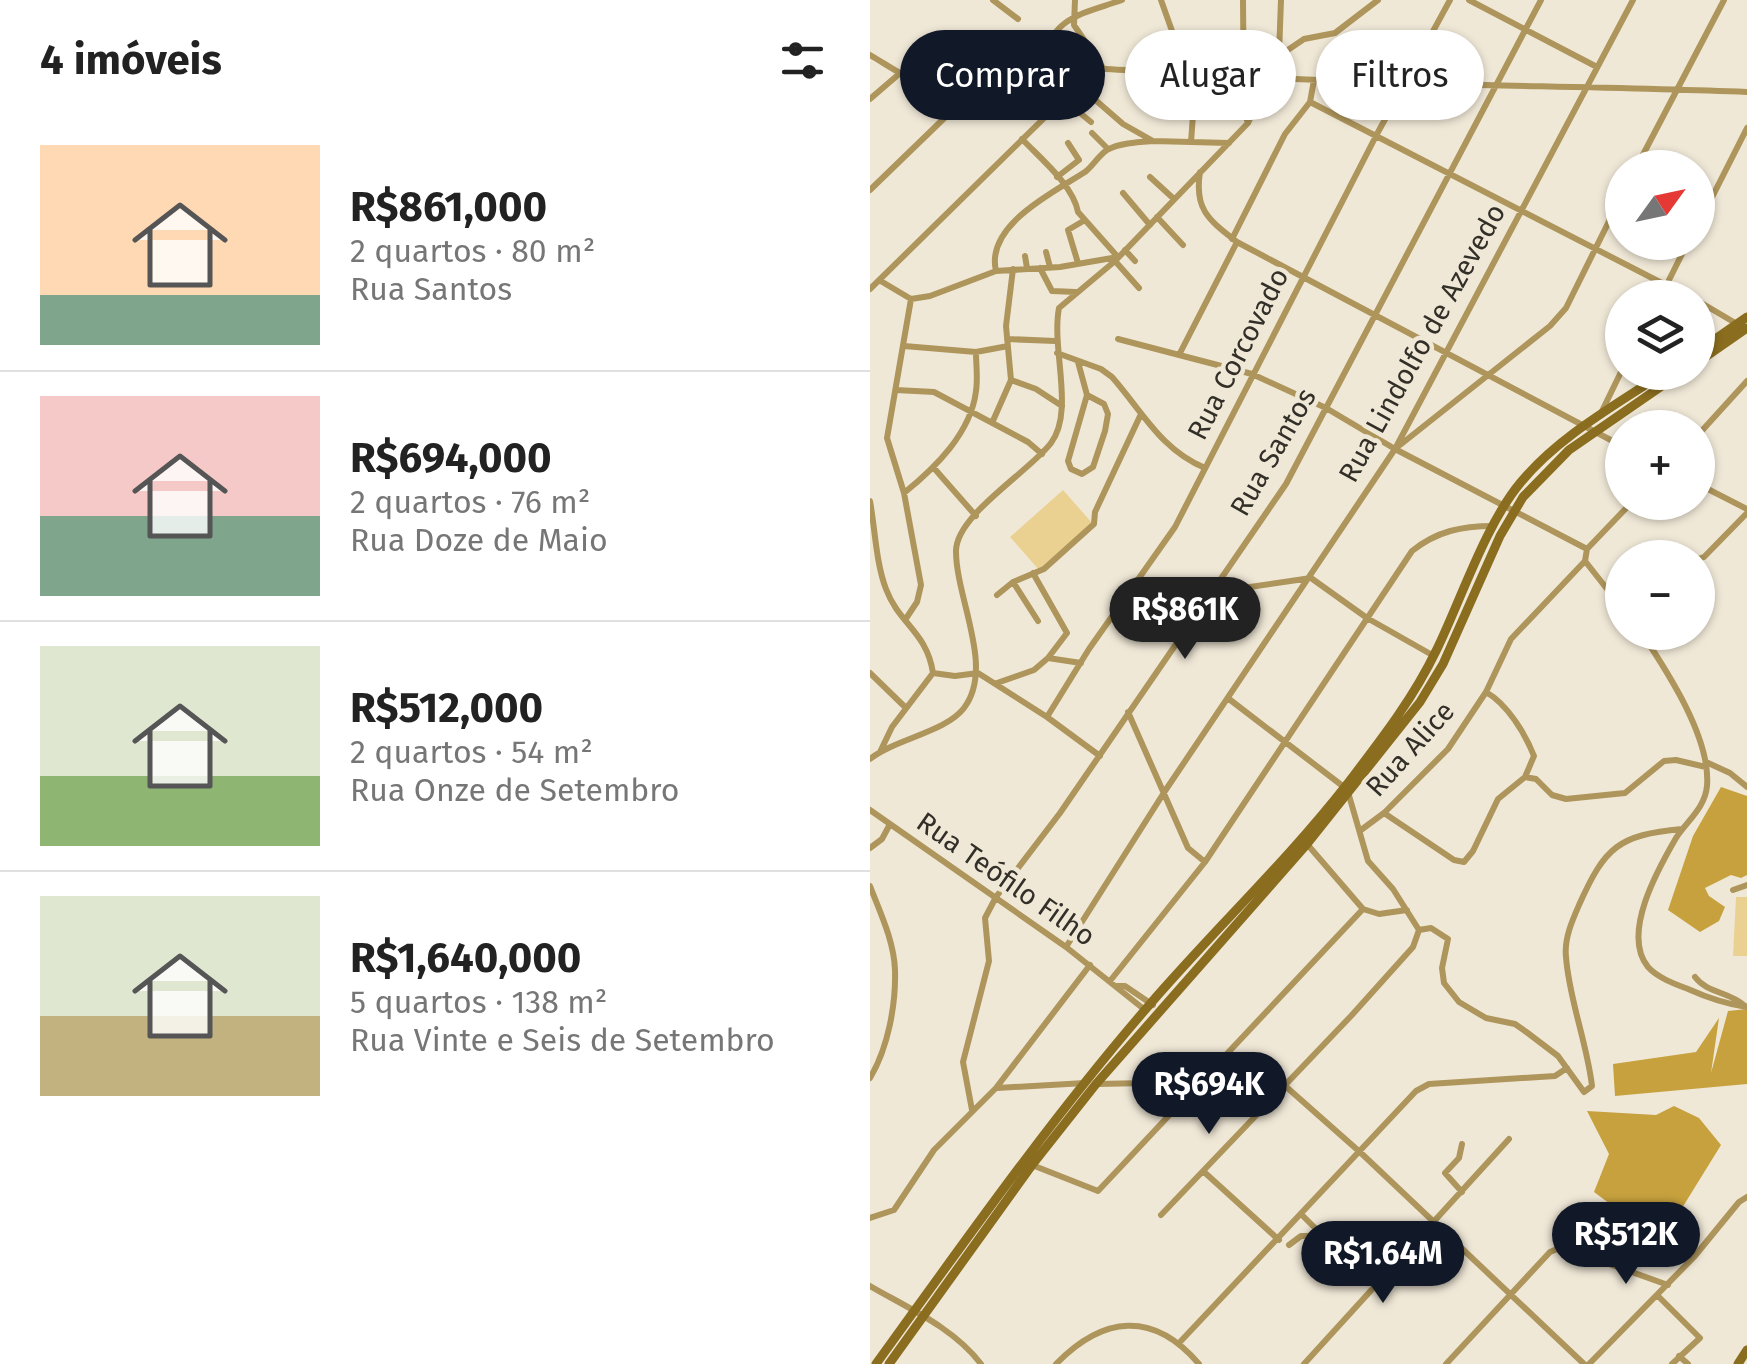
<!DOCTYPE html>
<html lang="pt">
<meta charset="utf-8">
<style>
body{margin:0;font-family:"Fira Sans",sans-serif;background:#f2f2f2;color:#222;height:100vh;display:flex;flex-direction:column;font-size:38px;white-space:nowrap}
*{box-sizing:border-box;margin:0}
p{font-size:32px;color:#767676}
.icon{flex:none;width:55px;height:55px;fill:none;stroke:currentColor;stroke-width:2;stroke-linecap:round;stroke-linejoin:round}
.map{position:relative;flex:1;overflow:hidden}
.side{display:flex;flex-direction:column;background:#fff;width:870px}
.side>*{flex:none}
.banner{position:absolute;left:30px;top:30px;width:695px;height:90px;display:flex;gap:20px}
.needle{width:65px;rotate:57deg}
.tools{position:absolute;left:735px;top:150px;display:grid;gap:20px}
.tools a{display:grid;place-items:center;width:110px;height:110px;border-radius:50%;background:#fff;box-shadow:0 2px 8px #0004;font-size:50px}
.price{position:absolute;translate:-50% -85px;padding:0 22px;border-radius:35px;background:#111827;color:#fff;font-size:32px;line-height:65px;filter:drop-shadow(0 2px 5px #0008)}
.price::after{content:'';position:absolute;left:50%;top:60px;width:30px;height:22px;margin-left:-15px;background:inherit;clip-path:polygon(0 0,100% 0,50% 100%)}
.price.current{background:#222;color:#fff}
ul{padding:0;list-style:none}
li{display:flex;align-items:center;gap:30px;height:250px;padding:0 40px}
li+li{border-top:2px solid #e0e0e0}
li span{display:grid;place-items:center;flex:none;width:280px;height:200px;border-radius:0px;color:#555}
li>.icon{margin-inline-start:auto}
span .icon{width:120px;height:120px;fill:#fffc;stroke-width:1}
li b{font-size:42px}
h2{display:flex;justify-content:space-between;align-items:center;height:120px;padding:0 40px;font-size:42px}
.chip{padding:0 35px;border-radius:45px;background:#fff;box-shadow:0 2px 8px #0004;font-size:35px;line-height:90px}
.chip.current{background:#111827;color:#fff}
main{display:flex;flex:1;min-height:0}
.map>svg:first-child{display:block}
.green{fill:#ebd191}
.forest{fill:#c7a13d}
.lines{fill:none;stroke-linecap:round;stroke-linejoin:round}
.minor{stroke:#ae955b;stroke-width:6}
.secondary{stroke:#8a6d1f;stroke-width:9}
.labels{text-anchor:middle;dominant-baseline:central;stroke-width:9;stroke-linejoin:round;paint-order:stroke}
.street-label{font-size:28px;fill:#322f28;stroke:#f0e8d7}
</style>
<main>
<section class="side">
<h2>4 imóveis<svg class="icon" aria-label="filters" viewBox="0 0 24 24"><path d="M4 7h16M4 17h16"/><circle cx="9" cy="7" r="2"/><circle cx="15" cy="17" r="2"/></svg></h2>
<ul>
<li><span style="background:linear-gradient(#ffd9b3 75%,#7fa58c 0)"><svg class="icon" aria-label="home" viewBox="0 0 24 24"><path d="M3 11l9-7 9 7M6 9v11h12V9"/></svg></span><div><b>R$861,000</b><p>2 quartos · 80 m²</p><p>Rua Santos</p></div></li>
<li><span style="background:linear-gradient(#f6c9c9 60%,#7fa58c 0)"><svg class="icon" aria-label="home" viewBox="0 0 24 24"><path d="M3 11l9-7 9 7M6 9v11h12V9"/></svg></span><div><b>R$694,000</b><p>2 quartos · 76 m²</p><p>Rua Doze de Maio</p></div></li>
<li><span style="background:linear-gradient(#dfe7d0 65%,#8fb573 0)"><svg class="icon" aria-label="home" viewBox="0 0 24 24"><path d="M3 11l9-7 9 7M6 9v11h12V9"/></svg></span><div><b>R$512,000</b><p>2 quartos · 54 m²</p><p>Rua Onze de Setembro</p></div></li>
<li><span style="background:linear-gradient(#dfe7d0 60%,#c2b280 0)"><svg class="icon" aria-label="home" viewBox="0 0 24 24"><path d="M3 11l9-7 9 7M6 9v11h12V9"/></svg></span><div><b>R$1,640,000</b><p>5 quartos · 138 m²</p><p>Rua Vinte e Seis de Setembro</p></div></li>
</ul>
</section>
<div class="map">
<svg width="877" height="1364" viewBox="0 0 877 1364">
<rect width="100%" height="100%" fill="#f0e8d7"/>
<path class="green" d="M193,490l30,34 -53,47 -30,-34z
M866,897h11v59h-14z"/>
<path class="forest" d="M851,787l26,9v79l-6,3 -10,-3 -26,13 4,8 16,11 -6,14 -19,11 -32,-22 25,-74z
M877,1009v75l-132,12 -2,-32 83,-12 23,-34 -8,55 17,-62z
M804,1106l25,12 22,27 -60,97 -67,-50 15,-38 -22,-43 69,4z"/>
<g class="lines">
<path class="minor" d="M123,0l25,19
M205,0l-1,25 29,43
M252,0c-43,15 -65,15 -83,62 56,9 111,8 167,12 180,12 361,11 541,18
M291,0l16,45 4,27
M373,0l1,111 4,12
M599,0l128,67
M409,54l2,-54
M0,55c41,24 100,68 148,35
M200,67v-18l10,-15
M294,72v19l29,24 -2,27
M207,84l46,40 30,17 76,2
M192,98l29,24
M0,99l29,-25
M440,102l381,196
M222,133l16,16
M152,139c19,20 51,46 56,73l39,44
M766,168l88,-168
M330,172c-6,38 9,48 37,70l385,204
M187,177l22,-17 -11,-17
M280,177l24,22
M0,190l92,-89
M253,193l27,32
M287,217l26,28
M828,225l49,-97
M362,239l53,-105 25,-32 4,-22
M255,250l10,11
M176,252l4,15
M155,256l2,12
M245,261l24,27
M208,263l-10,-33 17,-10
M170,268l12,23 24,1
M126,271c-11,-46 58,-79 89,-99 8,-6 13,-16 22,-22 12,-7 32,-8 46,-9
M9,280l32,19 -24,139 17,55 17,92 -4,17 -12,18
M0,289l223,-219
M790,298l28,-56
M41,299l19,-3 66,-25 64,-4 58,-10
M828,301l39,23
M137,339l48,2
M248,339l134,35 74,34 69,41 192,100
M34,346l72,6 32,-6
M187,353l44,16 11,8c30,34 49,73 93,91
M310,353l57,-111
M208,362l9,33
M141,380l25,9 26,17
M26,390l38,2 94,50 14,12
M217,395l17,9 4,10 -3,17 -12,36 -11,7 -11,-5 -3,-8z
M732,411l20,-41
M122,423l19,-43 -5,-54 7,-57
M828,435l49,-54
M530,445l150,-119 16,-18 56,-113
M63,467l43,49
M828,484l49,25
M34,493c31,-25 67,-60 72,-102 2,-12 0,-26 0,-39
M0,501c5,28 6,62 16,88 13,35 41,43 47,84l-41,54 -12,25
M717,549l45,-47
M828,559l6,-2 43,-44
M715,561l37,47
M163,573l34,60 -19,25
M741,594l11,-5
M127,595l16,-13
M250,606l191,-28 56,40 67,38
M168,621l-25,-39 31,-13 50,-45 1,-12 46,-98
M771,632c26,39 70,106 66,154 -2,22 -20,35 -31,52 -18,31 -55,96 -28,129 10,11 27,17 40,22 20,9 38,15 59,18
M0,673l36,35
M63,673l22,3 23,-3 69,44 53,39
M127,683l37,-13 14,-12 33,5
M616,692c21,12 39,41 48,64l-9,21
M359,699l115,88
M258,712l60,136 17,14
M177,717l42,-68 86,-122 202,-393 73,-134
M0,759c25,-20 76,-27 94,-51 31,-41 -8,-109 -8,-157 0,-36 74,-80 95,-108 24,-32 0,-94 8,-135l56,-47 133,-138 31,-67 25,-17 31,-6 43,-33
M836,762l24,11 17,14
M478,792l20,69 25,28 26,41
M0,810l196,137 79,63
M514,813l70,47 10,2 9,-11 25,-52 27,-22 11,2 16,16 14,4 59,-6 39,-32 12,-1 30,7
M491,830l23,-17 64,-64 38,-57 25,-53 74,-78 2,-12
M437,844l56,65
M0,848l12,-9 8,-15
M0,886c10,26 24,55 25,84 1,35 -7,78 -25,108
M863,890l14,-5
M493,909l16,5 28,-4
M549,930l12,-2 17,11 -6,29 2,15 15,19 27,16 29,6 10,7 33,25 26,36 8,-6c-5,-43 -23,-87 -26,-129 -2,-18 6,-36 13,-52 26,-58 39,-70 103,-76
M196,947l99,-156 230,-342 238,-449
M825,977c13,17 34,14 50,29
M240,981l95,-119 207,-311c25,-20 50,-25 81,-25
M247,986h8l28,19
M227,1084l101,-2 85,2
M413,1084l78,69 223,211
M127,1088l88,-5
M102,1110l-9,-48 26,-101 -4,-43 11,-21 64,-84 226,-329 255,-484
M592,1144l-3,14 -14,15 17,19
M162,1165l66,26 265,-282
M333,1171l76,69
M291,1215l190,-199 62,-69 6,-17
M0,1218l24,-8 40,-60 62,-62 94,-123
M419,1245l12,-9h8l8,-6 -15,-15
M0,1286c38,22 84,42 111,78
M787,1295l43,43 -28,26
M310,1342l236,-251 13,-7 126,-8 12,-8
M809,1356l9,8
M186,1364c47,-48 97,-54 143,0
M434,1364l205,-225
M576,1364l104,-112 12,-5 106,38
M719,1364l105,-107 45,-55 8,-5"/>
<path class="secondary" d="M828,351l49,-34
M828,362l49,-34
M6,1364c89,-123 176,-247 275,-361 64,-74 137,-143 197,-220 32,-42 65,-84 88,-132 25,-51 49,-126 85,-169 38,-46 95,-77 144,-110
M19,1364l143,-199 64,-81 211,-240 113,-142 23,-38 57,-128 23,-39 46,-47 113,-78
M868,1364l9,-14"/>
</g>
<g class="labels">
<g class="street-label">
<text transform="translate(552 343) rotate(-61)">Rua Lindolfo de Azevedo</text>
<text transform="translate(368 354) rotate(-63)">Rua Corcovado</text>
<text transform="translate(403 452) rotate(-60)">Rua Santos</text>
<text transform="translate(540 749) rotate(-48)">Rua Alice</text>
<text transform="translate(136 879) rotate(35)">Rua Teófilo Filho</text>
</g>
</g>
</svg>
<div class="tools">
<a><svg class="needle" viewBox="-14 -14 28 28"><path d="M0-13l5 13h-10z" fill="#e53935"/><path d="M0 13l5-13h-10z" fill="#767676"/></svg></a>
<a><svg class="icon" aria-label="layers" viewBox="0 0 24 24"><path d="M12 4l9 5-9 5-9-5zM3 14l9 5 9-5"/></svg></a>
<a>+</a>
<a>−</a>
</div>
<b class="price current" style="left:315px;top:662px">R$861K</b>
<b class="price" style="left:339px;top:1137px">R$694K</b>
<b class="price" style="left:756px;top:1287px">R$512K</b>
<b class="price" style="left:513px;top:1306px">R$1.64M</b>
<div class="banner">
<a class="chip current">Comprar</a>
<a class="chip">Alugar</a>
<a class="chip">Filtros</a>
</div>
</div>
</main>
